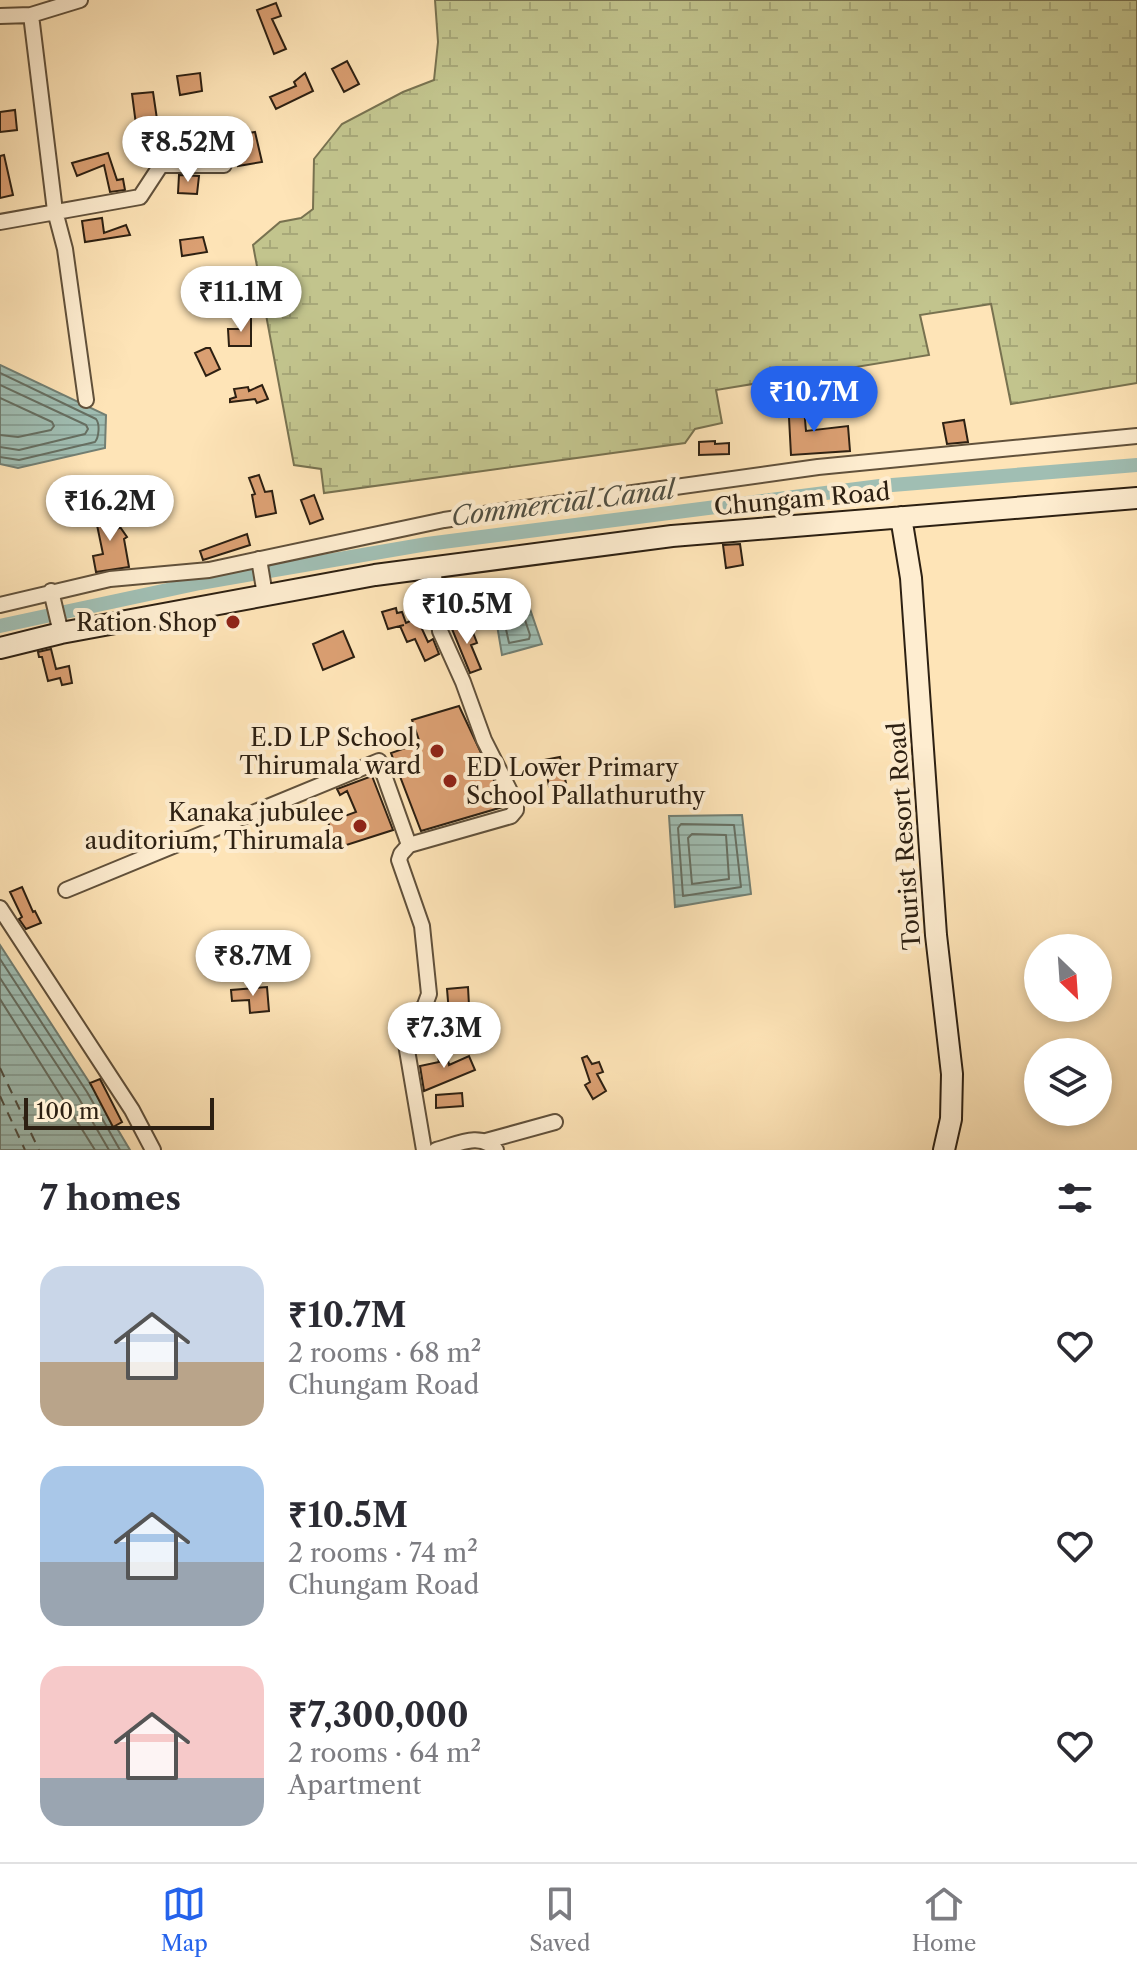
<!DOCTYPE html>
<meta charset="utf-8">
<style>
body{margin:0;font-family:"Libre Caslon Text",serif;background:#f7f7f7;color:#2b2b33;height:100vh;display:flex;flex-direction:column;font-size:30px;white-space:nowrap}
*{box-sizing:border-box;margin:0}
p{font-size:26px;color:#7c7c81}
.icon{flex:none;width:44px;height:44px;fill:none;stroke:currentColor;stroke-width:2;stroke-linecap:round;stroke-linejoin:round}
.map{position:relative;height:1150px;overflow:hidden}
.drawer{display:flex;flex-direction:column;background:#fff;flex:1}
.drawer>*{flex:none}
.needle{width:52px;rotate:155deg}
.tools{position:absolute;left:1024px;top:934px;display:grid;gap:16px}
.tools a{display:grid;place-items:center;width:88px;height:88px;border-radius:50%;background:#fff;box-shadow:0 4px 12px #0003;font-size:40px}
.scale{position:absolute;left:24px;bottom:20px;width:190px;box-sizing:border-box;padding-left:8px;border:4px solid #2d2012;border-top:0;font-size:22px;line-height:28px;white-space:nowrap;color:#2d2012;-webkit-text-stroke:6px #feedd0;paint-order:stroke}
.price{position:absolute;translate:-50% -68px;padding:0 18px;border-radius:28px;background:#fff;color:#222;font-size:26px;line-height:52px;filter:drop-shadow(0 2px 4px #0008)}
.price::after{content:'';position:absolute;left:50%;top:48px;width:24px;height:18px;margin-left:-12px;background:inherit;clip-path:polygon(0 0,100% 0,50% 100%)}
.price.on{background:#2563eb;color:#fff}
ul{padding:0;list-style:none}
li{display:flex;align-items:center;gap:24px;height:200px;padding:0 40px}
li span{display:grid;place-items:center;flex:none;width:224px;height:160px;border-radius:24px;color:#555}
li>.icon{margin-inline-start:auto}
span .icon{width:96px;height:96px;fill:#fffc;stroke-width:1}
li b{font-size:34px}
h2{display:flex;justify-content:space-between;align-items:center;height:96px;padding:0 40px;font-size:34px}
.menu{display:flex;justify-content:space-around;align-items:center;height:112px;border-top:2px solid #e1e1e2;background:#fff;font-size:22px;color:#7c7c81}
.menu a{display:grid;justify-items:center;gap:4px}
.menu .on{color:#2563eb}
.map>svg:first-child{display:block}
.wetland{fill:url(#wetland-marsh);stroke:#787250;stroke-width:2}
.water{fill:url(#water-rules);stroke:#727f73;stroke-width:2}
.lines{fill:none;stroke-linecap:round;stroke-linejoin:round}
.shore{stroke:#666f62;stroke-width:2}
.canal{stroke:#a0beb3;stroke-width:14}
.ferry{stroke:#504f42;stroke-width:2;stroke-dasharray:10 8;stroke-linecap:butt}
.building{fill:#da9f72;stroke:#2d2012;stroke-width:2}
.street-casing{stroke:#61513b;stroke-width:18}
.secondary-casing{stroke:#2d2012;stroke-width:24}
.street{stroke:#feedd0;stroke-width:14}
.secondary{stroke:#feedd0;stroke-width:20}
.poi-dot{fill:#8f2418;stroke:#feedd0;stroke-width:3}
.labels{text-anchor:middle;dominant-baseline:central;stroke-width:8;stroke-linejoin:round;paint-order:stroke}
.street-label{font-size:24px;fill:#2d2012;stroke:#feedd0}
.poi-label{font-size:24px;fill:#2d2012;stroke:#feedd0;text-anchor:end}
.water-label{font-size:26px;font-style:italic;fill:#504f42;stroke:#feedd0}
</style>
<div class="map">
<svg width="1137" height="1150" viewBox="0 0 1137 1150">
<defs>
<pattern id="wetland-marsh" width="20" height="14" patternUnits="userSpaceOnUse" patternTransform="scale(2)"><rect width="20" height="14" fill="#c2c48d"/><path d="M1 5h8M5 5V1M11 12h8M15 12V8" fill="none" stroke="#a7a879"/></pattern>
<pattern id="water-rules" width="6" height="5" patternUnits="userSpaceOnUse" patternTransform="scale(2)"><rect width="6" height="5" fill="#a0beb3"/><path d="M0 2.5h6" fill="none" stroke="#8aa399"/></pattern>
</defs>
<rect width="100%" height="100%" fill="#fee4b7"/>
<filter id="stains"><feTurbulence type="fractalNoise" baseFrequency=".0025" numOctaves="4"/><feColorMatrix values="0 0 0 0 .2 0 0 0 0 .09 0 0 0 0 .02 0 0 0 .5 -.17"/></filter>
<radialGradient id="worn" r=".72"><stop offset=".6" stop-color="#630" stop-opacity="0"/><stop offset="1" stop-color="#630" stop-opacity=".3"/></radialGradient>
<path class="wetland" d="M435,0h702v383l-126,21 -20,-100 -71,11 9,40 -213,35 6,33 -27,6 -10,14 -361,50 -3,-24 -27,-4 -41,-220 27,-23 21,-4 12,-9 1,-50 28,-35 61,-32 31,-12 4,-38z"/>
<path class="water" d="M0,365l106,50 -1,33 -87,20 -18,-4z
M494,607l36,2 12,35 -40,11z
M742,815l9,79 -76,13 -6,-91z
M0,945l93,143 37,62h-130z"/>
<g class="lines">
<path class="shore" d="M0,373l96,46c4,5 3,18 -1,23l-76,18 -19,-3
M0,385l86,40 2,4 -3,5 -66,16 -19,-3
M0,398l52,24 2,4 -3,4 -33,7 -18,-2
M508,615l16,2 6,18 -1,4 -20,4 -5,-23z
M681,824l53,1 7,62 -58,9 -5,-68z
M692,834l34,1 3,44 -37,5 -4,-46z
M0,959l87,133 33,58
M0,978l78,119 31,53
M0,999l95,151"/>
<path class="canal" d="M0,626l200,-43 227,-39 453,-58 257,-21"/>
<path class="ferry" d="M0,1068l39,82
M0,1096l25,54"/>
</g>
<path class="building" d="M276,3l5,13 -9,3 14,30 -12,5 -17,-44z
M347,61l12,23 -15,8 -12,-23z
M200,73l2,18 -22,4 -3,-19z
M305,73l8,18 -37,18 -6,-12 26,-11 -2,-4z
M153,92l4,27h-4l6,36 -8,7 -10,1 -9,-69z
M15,110l2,20 -17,2v-20z
M255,132l7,30 -24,4 -6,-30z
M108,153l9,27 6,-1 2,11 -15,2 -6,-27 -27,11 -5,-13z
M4,155l9,40 -13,3v-42z
M179,175l20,1 -2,18 -19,-1z
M102,218l2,15 22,-8 4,10 -45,7 -3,-21z
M203,237l4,15 -25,4 -2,-16z
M251,318v28h-22l-1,-17h11v-10z
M206,348h4l10,21 -14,7 -11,-23z
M262,385l6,14 -11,4 -2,-4 -25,3v-3l6,-2 -2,-8 14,-2 1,4z
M803,397l3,34 42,-5 2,25 -59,4 -3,-56z
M964,420l4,22 -21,2 -4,-21z
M715,441v3l14,-1v11l-30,1v-13z
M259,475l6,17 7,-1 4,22 -20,4 -4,-22 3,-1 -6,-16z
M314,495l9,24 -13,5 -9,-24z
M103,502l13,28 4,-3 7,10 -3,2 5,28 -33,5 -3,-16 10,-2 -6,-29h3l-8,-19z
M247,534l3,11 -47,15 -3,-9z
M740,544l3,21 -17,3 -3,-23z
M396,608l1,5 5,-1 4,11 11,-5 11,24 5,-3 6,15 -14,7 -10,-22 -8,3 -7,-16 4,-1 -16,4 -6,-17z
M469,622l8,21 -6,2 10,24 -11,4 -18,-44z
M343,631l11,26 -31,13 -10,-26z
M51,649l5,20 13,-3 3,17 -10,2 -2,-7 -12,3 -6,-24h-3l-1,-5z
M459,706l47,100 -85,25 -30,-78 29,-10 -8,-23z
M560,757l6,26 -17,3 -5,-26z
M372,776l21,54 -56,18 -9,-26 28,-10 -9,-21 -7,4 -3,-6z
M22,887l11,25 2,-1 6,12 -15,6 -7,-10 3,-2 -12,-25z
M267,987l2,24 -19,2 -1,-13 -17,1 -1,-11z
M468,987l2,37 -4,1v3l-10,1 -1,-5 -5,1 -3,-36z
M445,1045l4,20 20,-9 6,14 -51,21 -4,-25 19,-4 -3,-15z
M587,1056l5,8 7,-2 4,10 -6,2 9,17 -13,8 -8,-14 5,-3 -8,-24z
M100,1079l22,43 -9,5 -23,-44z
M462,1093l1,13 -27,2v-13z"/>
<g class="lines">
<g class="street-casing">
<path id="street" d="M31,15l24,196 10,38 21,151
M0,16l31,-1 49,-15
M0,222l140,-25 21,-32h63
M259,559l6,36
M51,591l10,42
M0,605l110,-26 99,-9 235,-50 60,-9 314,-44 319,-31
M66,890l313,-129 30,84
M0,908l132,202 21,40
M486,1141l69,-19
M424,1150l-18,-106 3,-15 16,-24 4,-11 -7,-68 -23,-66 2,-6 8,-9 102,-29 5,-6v-7l-32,-63 -21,-58 -23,-51 -7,-65
M436,1150c20,-5 45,-19 60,0"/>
</g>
<g class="secondary-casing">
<path id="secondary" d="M901,517l10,61 25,357 16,139 -1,45 -7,31
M0,648l61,-15 314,-58 297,-39 465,-38"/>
</g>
<use href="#street" class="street"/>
<use href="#secondary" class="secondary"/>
</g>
<g class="poi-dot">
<circle cx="233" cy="622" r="8"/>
<circle cx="437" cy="751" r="8"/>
<circle cx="450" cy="781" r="8"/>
<circle cx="360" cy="826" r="8"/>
</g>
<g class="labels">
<g class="street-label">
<text transform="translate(802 499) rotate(-5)">Chungam Road</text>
<text transform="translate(904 836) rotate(-94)">Tourist Resort Road</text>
</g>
<g class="poi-label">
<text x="217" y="622">Ration Shop</text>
<text x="421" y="737">E.D LP School,<tspan x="421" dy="28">Thirumala ward</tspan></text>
<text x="466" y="767" text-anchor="start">ED Lower Primary<tspan x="466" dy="28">School Pallathuruthy</tspan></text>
<text x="344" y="812">Kanaka jubulee<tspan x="344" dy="28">auditorium, Thirumala</tspan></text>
</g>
<g class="water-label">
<text transform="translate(563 503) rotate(-7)">Commercial Canal</text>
</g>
</g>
<rect width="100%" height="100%" filter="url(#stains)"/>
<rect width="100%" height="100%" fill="url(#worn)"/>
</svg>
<div class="tools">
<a><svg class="needle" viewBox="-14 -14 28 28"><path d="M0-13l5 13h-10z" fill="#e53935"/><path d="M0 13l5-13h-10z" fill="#7c7c81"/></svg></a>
<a><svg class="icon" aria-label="layers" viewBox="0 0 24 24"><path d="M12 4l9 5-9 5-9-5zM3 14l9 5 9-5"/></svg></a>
</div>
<div class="scale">100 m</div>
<b class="price" style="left:188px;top:184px">₹8.52M</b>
<b class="price" style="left:241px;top:334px">₹11.1M</b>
<b class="price on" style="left:814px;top:434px">₹10.7M</b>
<b class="price" style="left:110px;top:543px">₹16.2M</b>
<b class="price" style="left:467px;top:646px">₹10.5M</b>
<b class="price" style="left:253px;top:998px">₹8.7M</b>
<b class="price" style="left:444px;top:1070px">₹7.3M</b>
</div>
<section class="drawer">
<h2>7 homes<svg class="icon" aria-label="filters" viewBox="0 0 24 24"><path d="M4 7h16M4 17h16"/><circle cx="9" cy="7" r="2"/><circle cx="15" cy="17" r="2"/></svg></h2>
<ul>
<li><span style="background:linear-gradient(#c9d6e8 60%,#b9a48a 0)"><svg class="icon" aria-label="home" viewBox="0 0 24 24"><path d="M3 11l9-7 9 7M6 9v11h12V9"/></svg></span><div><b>₹10.7M</b><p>2 rooms · 68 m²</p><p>Chungam Road</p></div><svg class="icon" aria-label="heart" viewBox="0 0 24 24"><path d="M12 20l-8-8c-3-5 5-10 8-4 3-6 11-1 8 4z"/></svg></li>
<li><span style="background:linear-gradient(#a9c7e8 60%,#9aa5b1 0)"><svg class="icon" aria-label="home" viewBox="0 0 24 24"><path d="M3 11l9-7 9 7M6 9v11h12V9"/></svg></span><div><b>₹10.5M</b><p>2 rooms · 74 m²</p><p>Chungam Road</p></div><svg class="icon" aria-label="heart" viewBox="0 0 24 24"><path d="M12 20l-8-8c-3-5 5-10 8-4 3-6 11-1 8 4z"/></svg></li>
<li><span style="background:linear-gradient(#f6c9c9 70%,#9aa5b1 0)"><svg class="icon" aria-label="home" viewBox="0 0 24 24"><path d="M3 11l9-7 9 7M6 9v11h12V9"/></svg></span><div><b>₹7,300,000</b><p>2 rooms · 64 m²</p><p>Apartment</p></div><svg class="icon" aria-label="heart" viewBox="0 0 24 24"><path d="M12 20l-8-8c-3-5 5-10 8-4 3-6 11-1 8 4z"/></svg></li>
</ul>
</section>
<nav class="menu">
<a class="on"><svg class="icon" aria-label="map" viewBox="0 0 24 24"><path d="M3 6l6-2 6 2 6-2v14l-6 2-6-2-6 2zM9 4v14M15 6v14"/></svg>Map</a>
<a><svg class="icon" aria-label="saved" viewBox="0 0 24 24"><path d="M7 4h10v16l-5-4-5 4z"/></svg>Saved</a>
<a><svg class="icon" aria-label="home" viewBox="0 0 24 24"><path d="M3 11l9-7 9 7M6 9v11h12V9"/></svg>Home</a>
</nav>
